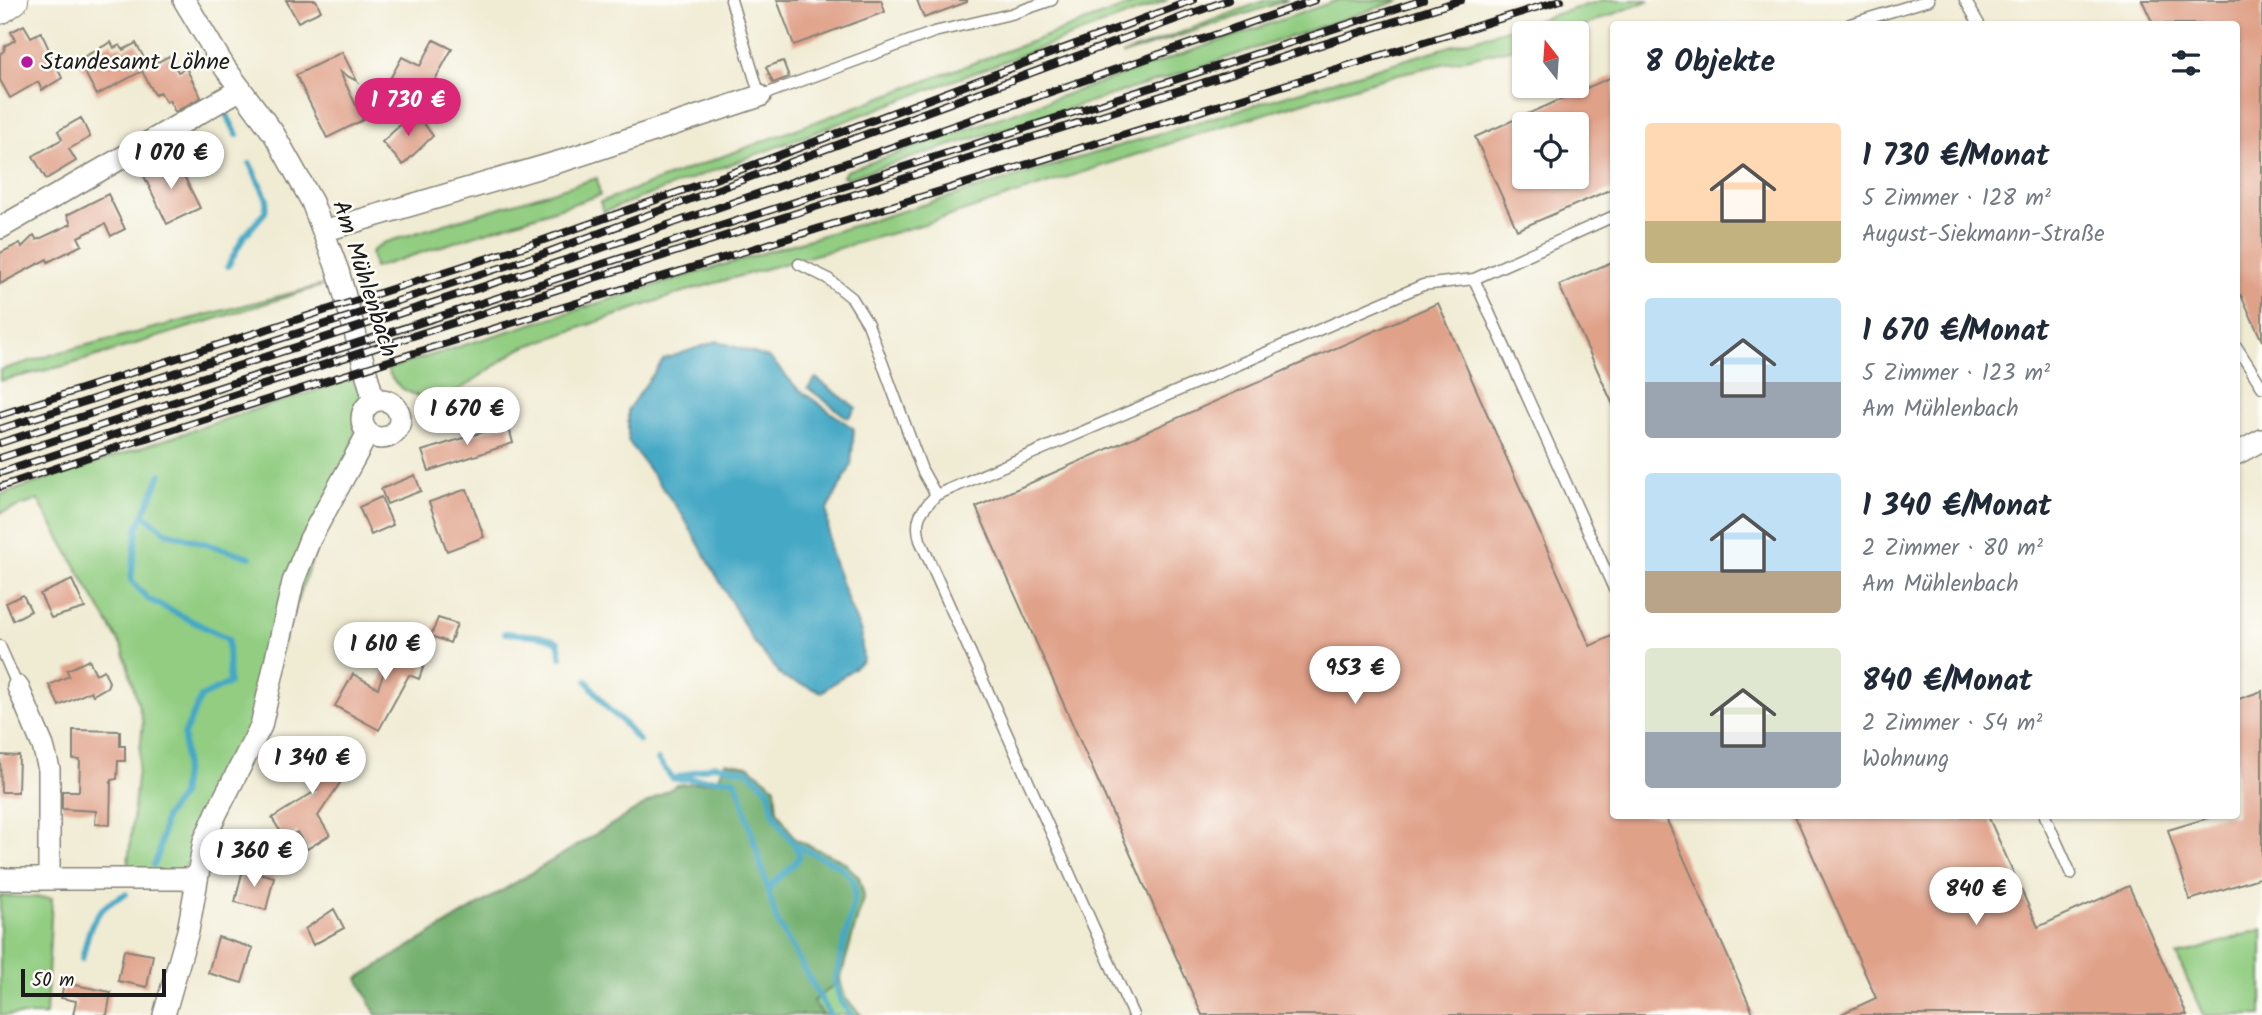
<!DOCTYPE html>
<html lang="de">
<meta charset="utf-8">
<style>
body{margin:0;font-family:Kalam,sans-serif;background:#f2f2f3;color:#1f2937;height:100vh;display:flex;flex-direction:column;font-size:26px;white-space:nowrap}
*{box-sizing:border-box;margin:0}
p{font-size:23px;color:#747a83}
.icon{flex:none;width:38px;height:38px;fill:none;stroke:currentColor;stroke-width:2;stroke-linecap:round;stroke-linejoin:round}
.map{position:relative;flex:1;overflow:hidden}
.side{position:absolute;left:1610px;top:21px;width:630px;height:798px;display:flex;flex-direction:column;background:#fff;border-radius:7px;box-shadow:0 2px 5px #0004}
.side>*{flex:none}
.needle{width:46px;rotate:343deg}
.fabs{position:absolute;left:1512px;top:21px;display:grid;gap:14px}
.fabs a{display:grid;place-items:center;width:77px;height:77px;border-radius:7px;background:#fff;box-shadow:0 2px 5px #0004;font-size:35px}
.scale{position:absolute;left:21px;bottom:18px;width:145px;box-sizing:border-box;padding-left:7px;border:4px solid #1c1c1c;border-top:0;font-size:19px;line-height:24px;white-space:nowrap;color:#1c1c1c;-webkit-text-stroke:5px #fdfcf7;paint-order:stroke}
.price{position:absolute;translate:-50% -60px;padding:0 16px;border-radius:24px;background:#fff;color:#222;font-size:23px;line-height:46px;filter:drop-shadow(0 2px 4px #0008)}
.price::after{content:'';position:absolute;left:50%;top:42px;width:21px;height:16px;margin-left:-10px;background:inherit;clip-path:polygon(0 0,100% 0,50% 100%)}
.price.selected{background:#db2777;color:#fff}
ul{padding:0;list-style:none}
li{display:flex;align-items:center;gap:21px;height:175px;padding:0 35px}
li span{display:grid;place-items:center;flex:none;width:196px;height:140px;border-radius:7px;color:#555}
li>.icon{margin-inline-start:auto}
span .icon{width:84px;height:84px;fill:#fffc;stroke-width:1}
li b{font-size:30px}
h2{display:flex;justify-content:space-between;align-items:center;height:84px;padding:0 35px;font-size:30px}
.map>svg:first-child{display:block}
.green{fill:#92cd82;stroke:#57744f;stroke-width:2}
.forest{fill:#75b070;stroke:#486646;stroke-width:2}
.water{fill:#45a8c5;stroke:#306270;stroke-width:2}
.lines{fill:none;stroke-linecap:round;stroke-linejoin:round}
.stream{stroke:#45a8c5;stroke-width:6}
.building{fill:#e0a189;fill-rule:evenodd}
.lane-casing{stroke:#868478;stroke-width:13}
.street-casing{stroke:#868478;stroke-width:24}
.secondary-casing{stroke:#868478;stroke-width:32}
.lane{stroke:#fff;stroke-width:10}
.street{stroke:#fff;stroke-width:21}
.secondary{stroke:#fff;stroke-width:30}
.rail-casing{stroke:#1c1c1c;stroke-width:8}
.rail{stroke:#fdfcf7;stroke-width:5;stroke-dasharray:16;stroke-linecap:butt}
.poi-dot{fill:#b5179e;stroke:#fdfcf7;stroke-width:2.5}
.labels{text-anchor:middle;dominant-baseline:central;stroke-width:5;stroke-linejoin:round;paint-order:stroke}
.poi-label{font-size:24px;fill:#1c1c1c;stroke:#fdfcf7;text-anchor:start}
.street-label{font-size:24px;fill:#1c1c1c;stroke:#fdfcf7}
</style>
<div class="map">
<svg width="2262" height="1015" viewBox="0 0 2262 1015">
<rect width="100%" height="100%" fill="#fdfcf7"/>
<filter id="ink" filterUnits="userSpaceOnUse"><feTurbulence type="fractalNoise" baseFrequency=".0143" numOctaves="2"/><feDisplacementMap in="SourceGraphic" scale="14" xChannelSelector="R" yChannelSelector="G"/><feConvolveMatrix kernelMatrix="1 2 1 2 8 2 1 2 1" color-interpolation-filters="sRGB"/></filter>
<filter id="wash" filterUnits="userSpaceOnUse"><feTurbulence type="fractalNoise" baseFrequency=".00686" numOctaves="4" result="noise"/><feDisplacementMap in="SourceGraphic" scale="28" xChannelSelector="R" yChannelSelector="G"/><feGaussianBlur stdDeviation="1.57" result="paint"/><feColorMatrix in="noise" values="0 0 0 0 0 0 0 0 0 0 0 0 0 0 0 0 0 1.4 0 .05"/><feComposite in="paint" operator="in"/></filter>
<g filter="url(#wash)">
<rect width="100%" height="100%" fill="#f0ebd3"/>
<path class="green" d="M1143,0h25l-565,212 -3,-10z
M1266,0h22l-166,55z
M1338,0h63l-238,79 -316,99 -4,-2 3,-5z
M1603,0h47l-85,33h-41v13l-126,28 -181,54 -289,95 -248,70 -158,55c-24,12 -69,54 -94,52 -5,-1 -10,-4 -15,-6 -14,-6 -19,-11 -26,-25l247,-77z
M597,178l3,17 -226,73 -3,-16 12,-9z
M331,283l-263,82 -68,16v-11l68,-20z
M360,377l2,19 -6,15 -1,23 -5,17 -99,282 -61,128 -13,13 -50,-1 16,-151 -20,-73 -85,-149 -38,13v-18l256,-86z
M0,896l52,2 -6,117h-46z
M2262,929v86h-59l-26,-59z
M840,980l5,18 16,17h-38l-10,-14z"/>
<path class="forest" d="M725,762l24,4 26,21 2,23 18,29 48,22 16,16 5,18 -24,85 -27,21 10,14h-447l-18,-37 319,-193 40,-4z"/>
<path class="water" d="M717,341l53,17 27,30 57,41 -3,37 -24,44 3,41 20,56 11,25 2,29 -41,31 -39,-14 -30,-37 -70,-125 -55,-75v-32l36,-50z
M816,378l40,30 -8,10 -40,-30z"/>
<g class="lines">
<path class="stream" d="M224,109l13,26
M228,266l15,-28 22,-26 2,-13 -17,-35
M144,515l22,17 84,25
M505,633c18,2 37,1 53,9l3,15
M587,681l22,29 12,10 18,21
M658,760l15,19h61l6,13 37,129 53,94
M673,779l41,-14 35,6 20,19 4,22 11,19 11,14 43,20 15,15 2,16 -20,86 6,20 11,13
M154,865l5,-12 6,-36 16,-21 4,-31 -1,-30 17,-38 28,-14 -1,-44 -80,-40 -17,-19 6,-51 24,-55
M768,889c9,-13 24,-19 32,-33l-5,-11
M82,959c8,-33 10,-50 44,-65"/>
</g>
<g id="blocks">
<path class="building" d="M286,0h30l5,11 -23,11z
M777,0h104l4,12 -91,33z
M917,0h50v2l-43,16z
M2142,0h120v341l-21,-46 -5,2v-273h-83z
M24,25l7,12 10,-5 21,46 -20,12 -4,-8 -28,16 -10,-18v-26l4,-3 1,-5 10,-6 -4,-8z
M434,40l18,9 -21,38 -34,17 -16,-9 21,-38 18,9z
M111,42l3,6 6,-3 3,5 13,-7 13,24 20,-11 9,16 8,-4 15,29 -26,15 -6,-12 -3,2 -6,-10 -5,3 -13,-24 -45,24 -19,-35z
M342,52l15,29 -17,-9 23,48 -36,18 -31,-63z
M783,61l6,16 -16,6 -7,-16z
M1614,76v112l-97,42 -42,-93zM1524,124h53v53h-53z
M415,111l18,25 -30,29 -21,-23z
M81,118l9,19 -21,12 7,12 -30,18 -13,-23 29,-17 -4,-8z
M175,158l25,50 -33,16 -24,-50z
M108,194l17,35 -14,7 -6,-12 -27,13 4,8 -34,17 -1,-3 -47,25v-31l20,-10 2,4 12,-12 3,5 34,-16 -4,-9z
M1614,261v146l-55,-122z
M1438,303l152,343 24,-11v181h51l89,199h-552l-226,-508z
M508,424l5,19 -84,28 -7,-20z
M415,475l6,16 -34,13 -6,-15z
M467,489l17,48 -37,14 -18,-49z
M381,497l12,28 -22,10 -12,-28z
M72,580l13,28 -34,10 -11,-24z
M23,595l8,16 -18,9 -7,-17z
M438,618l19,6 -7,19 -19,-7z
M399,631l33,12 -13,36 -10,-4 -30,55 -44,-24 18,-32 25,14z
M89,660l7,14 8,-4 5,12 -2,5 -14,8 -2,-4 -32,15 -10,-21 20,-9 -2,-6z
M2262,691v186l-72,23 -22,-70 47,-14h21v-116z
M73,730l47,1v15h5v15h-7l-1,18 -6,1 -1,45 -15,-1 1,-13 -34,-2v-18h17l1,-31 -7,-1z
M310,741l40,27 -32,48 12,19 -23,14 -10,-17 -12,7 -13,-21 45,-28 -10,-7 4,-6 -18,-12z
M0,755l19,1 -1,36h-17z
M1795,816h193l50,111 91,-41 58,129h-348l37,-17z
M243,869l31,8 -8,33 -31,-8z
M334,909l10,19 -31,17 -8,-16z
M218,937l35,11 -11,35 -34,-10z
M124,950l29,5 -6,32 -29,-6z
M64,983l47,9 -4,23h-34l3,-14 -15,-3z"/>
</g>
</g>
<g filter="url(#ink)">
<use href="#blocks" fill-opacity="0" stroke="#868478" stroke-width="2"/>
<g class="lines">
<g class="lane-casing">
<path id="lane" d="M731,0l29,96 174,-64 77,-18 41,-14
M1965,0l14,24
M1850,24l79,-24
M799,264l28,14 25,20 16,26 54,146 14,25
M1474,279l140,310
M2236,346l26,41
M0,646l18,41
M2045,816l26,58
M1133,1015l-213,-475c-6,-22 1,-29 16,-45l487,-210 51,-6 140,-63"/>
</g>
<g class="street-casing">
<path id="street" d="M184,0l41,68 49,66 38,68 26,69 36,130
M0,228l241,-139
M323,231l242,-71 195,-64
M362 419a19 19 0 1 1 38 0a19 19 0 1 1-38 0Z
M2236,454l26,-14
M18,687l25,59 6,23v110
M0,879h196
M164,1015l24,-84 16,-90 13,-29 44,-86 32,-144 17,-43 58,-106"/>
</g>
<g class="secondary-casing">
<path id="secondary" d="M0,9l13,-9"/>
</g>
<use href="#lane" class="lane"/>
<use href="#street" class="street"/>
<use href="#secondary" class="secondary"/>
<g class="rail-casing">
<path id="rail" d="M0,415l538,-173 191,-68 464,-174
M0,429l540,-174 688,-255
M0,443l599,-194 716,-249
M0,458l1423,-458
M0,473l338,-113 1123,-360
M0,487l115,-39 280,-89 1166,-359"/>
</g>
<use href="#rail" class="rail"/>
</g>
</g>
<circle class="poi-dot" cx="27" cy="62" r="7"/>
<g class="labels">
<g class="poi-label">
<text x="41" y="62">Standesamt Löhne</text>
</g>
<g class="street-label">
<text transform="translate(364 279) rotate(72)">Am Mühlenbach</text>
</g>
</g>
</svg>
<div class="fabs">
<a><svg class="needle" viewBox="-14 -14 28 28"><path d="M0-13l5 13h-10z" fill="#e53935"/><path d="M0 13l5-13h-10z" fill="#747a83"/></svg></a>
<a><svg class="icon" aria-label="locate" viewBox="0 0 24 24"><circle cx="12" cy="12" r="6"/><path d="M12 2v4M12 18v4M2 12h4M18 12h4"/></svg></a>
</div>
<div class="scale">50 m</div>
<b class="price selected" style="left:408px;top:138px">1 730 €</b>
<b class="price" style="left:171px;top:191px">1 070 €</b>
<b class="price" style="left:467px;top:447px">1 670 €</b>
<b class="price" style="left:385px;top:682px">1 610 €</b>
<b class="price" style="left:1355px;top:706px">953 €</b>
<b class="price" style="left:312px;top:796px">1 340 €</b>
<b class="price" style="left:254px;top:889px">1 360 €</b>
<b class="price" style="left:1976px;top:927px">840 €</b>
<section class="side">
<h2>8 Objekte<svg class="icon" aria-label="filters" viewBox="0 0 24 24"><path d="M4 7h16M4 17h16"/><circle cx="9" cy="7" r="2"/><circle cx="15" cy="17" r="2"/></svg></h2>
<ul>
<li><span style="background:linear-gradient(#ffd9b3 70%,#c2b280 0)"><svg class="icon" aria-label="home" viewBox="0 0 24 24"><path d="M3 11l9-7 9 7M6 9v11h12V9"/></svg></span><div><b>1 730 €/Monat</b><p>5 Zimmer · 128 m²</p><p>August-Siekmann-Straße</p></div></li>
<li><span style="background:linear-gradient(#bfe0f5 60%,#9aa5b1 0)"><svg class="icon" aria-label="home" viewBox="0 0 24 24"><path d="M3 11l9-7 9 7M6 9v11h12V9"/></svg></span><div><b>1 670 €/Monat</b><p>5 Zimmer · 123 m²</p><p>Am Mühlenbach</p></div></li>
<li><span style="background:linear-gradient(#bfe0f5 70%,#b9a48a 0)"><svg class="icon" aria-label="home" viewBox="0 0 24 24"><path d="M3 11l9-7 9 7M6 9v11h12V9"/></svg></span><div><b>1 340 €/Monat</b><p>2 Zimmer · 80 m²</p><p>Am Mühlenbach</p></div></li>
<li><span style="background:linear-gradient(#dfe7d0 60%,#9aa5b1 0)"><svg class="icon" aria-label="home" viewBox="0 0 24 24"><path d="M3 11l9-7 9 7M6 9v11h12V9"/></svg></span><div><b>840 €/Monat</b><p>2 Zimmer · 54 m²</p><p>Wohnung</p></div></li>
</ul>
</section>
</div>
